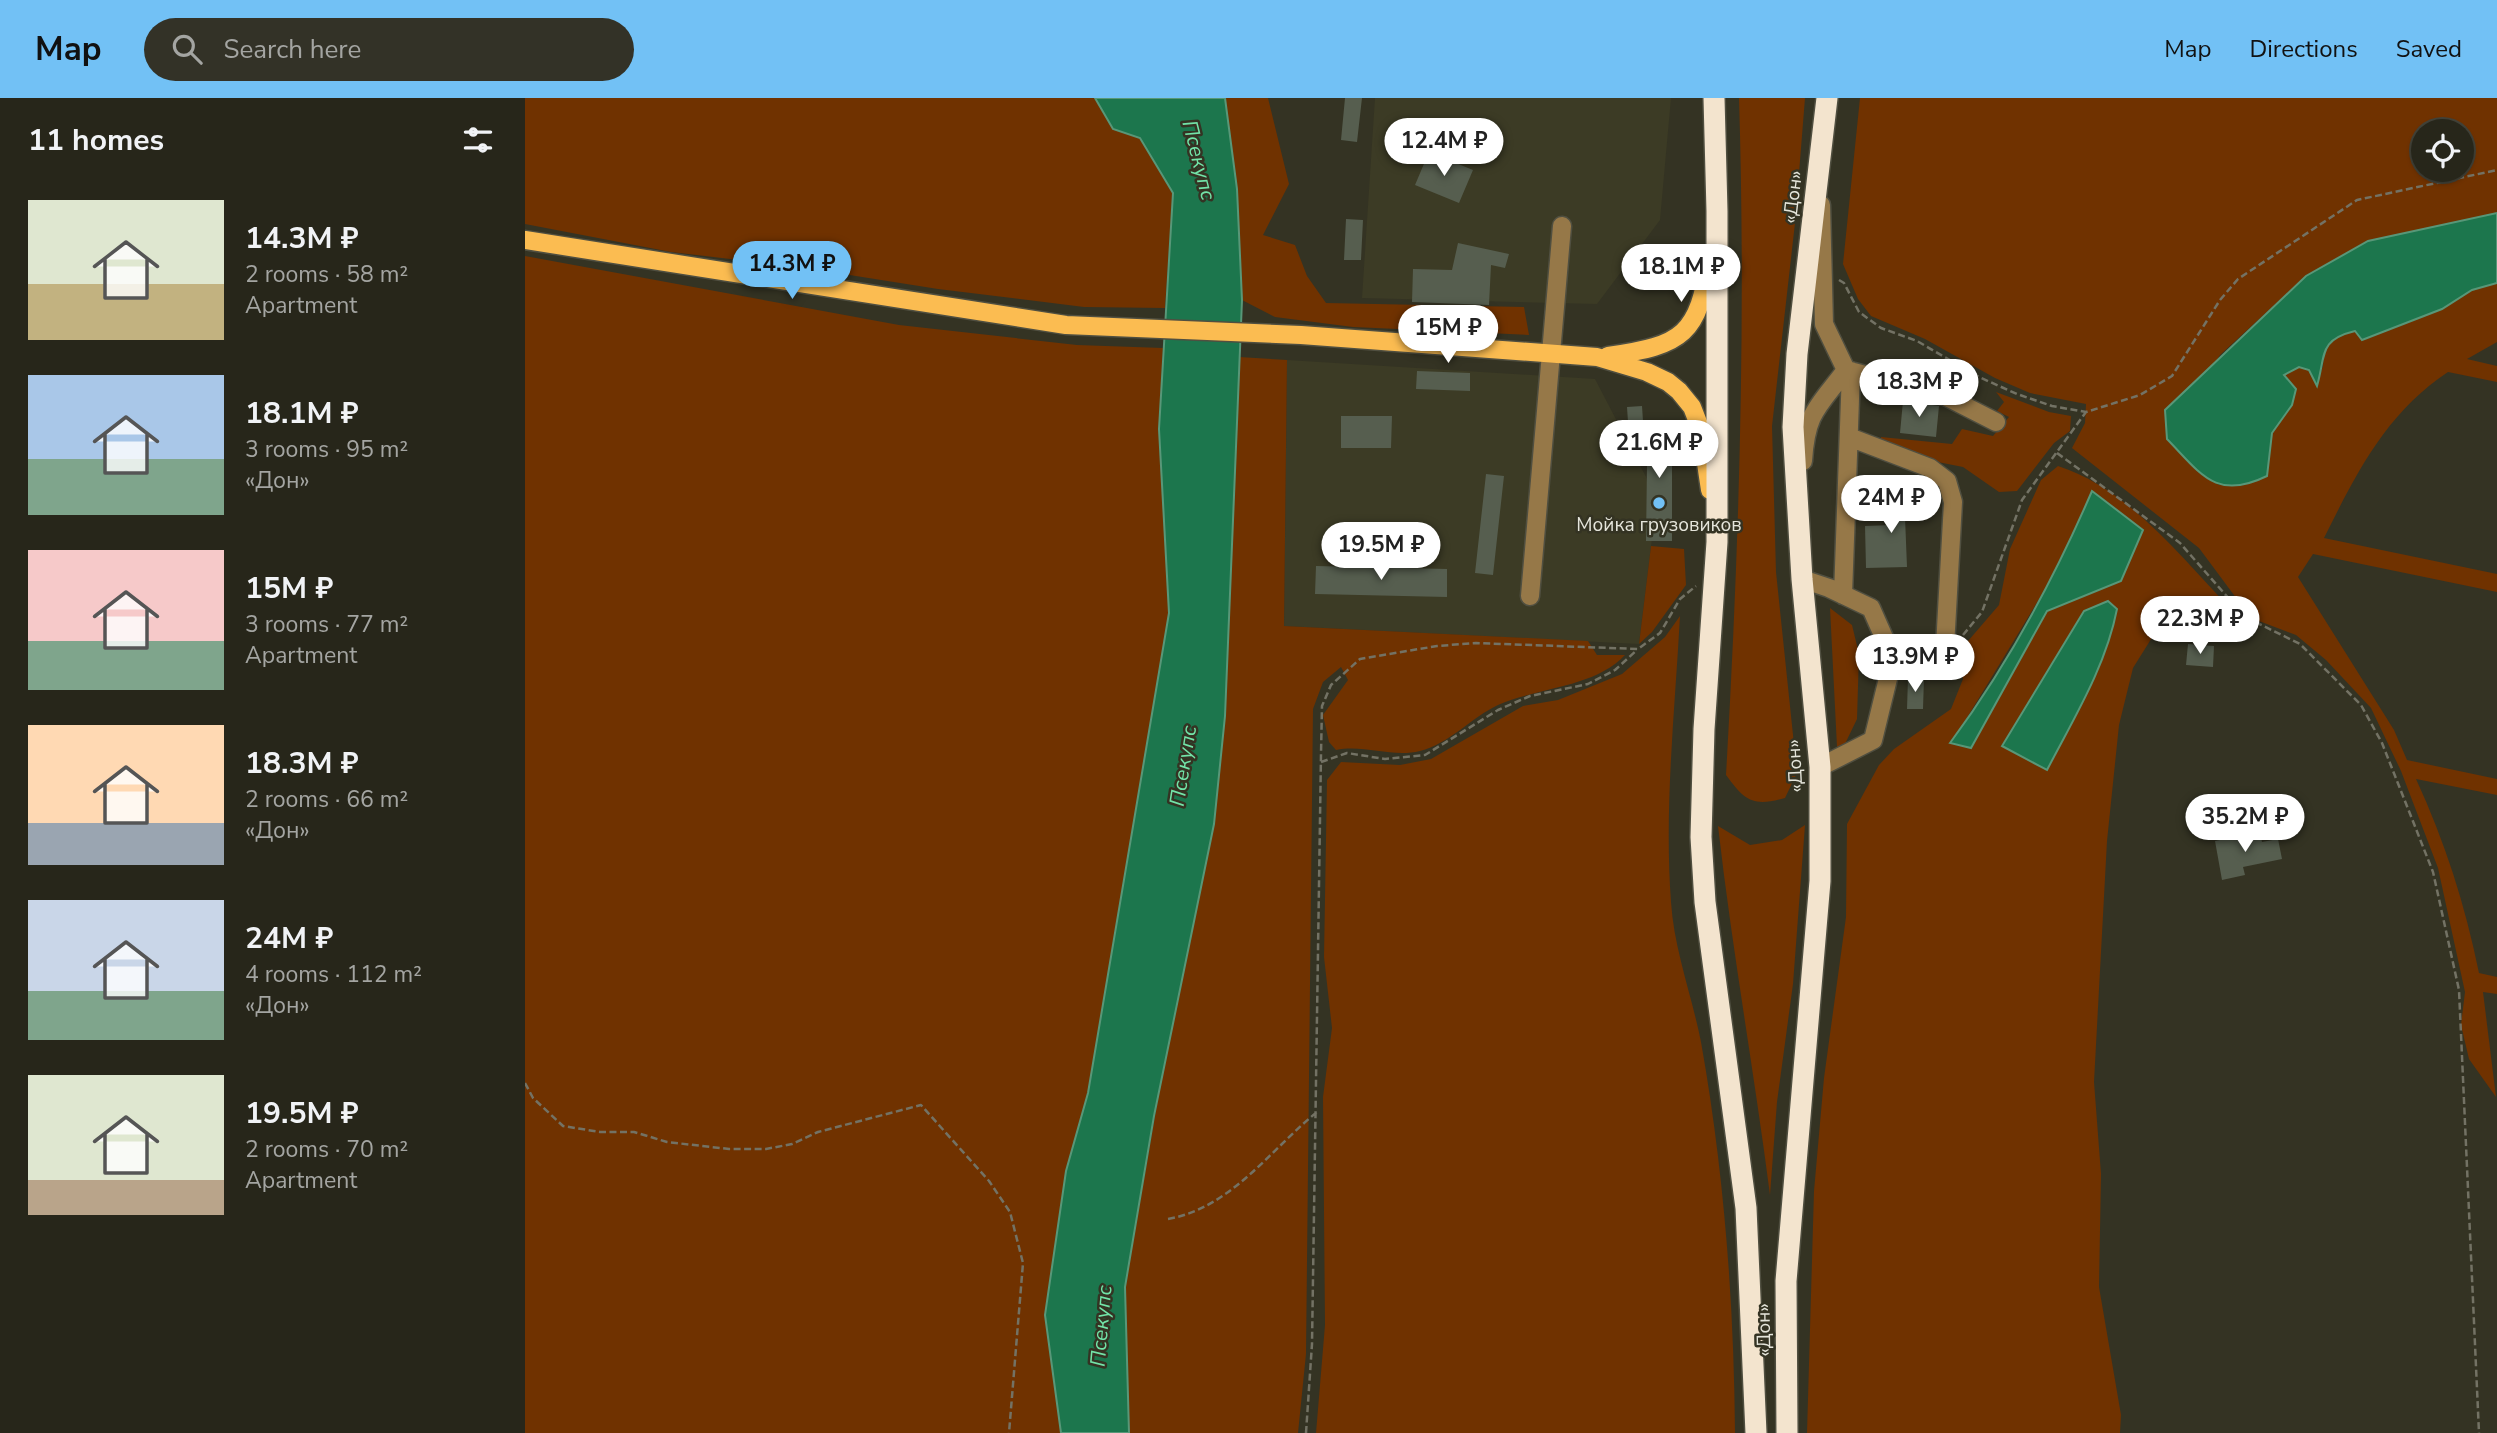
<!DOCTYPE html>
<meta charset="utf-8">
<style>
body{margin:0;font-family:"Nunito Sans",sans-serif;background:#333227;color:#f1f3f6;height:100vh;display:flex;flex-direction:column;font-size:26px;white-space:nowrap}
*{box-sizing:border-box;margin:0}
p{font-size:23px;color:#a4a5a2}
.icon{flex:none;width:38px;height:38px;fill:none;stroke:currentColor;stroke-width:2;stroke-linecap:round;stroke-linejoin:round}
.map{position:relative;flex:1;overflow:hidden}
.panel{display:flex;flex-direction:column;background:#27261a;width:525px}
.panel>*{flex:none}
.fabs{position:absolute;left:1886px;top:21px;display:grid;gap:14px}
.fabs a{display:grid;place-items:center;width:63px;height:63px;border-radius:50%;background:#27261a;box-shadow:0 2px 5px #0004,0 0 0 2px #434339;font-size:35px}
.price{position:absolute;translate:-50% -60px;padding:0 16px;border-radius:24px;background:#fff;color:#222;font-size:23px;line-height:46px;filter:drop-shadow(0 2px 4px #0008)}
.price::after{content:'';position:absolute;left:50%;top:42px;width:21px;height:16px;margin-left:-10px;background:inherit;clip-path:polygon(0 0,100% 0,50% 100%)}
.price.selected{background:#72c1f5;color:#111}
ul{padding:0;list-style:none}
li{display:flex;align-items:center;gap:21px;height:175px;padding:0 28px}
li span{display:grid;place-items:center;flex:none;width:196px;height:140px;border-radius:0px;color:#555}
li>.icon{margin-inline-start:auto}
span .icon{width:84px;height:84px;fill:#fffc;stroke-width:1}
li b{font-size:30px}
h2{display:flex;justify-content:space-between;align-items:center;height:84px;padding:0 28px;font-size:30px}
header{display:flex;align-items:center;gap:42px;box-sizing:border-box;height:98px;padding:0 35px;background:#72c1f5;color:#111}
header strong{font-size:33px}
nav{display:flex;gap:38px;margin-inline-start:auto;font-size:24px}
.search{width:490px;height:63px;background:#333227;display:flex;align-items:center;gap:18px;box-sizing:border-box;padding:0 24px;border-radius:38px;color:#a4a5a2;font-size:26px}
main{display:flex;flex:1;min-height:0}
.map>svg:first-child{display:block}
.built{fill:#3c3b25}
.green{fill:#703200;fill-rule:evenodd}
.water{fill:#1c764d;stroke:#589778;stroke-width:2}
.building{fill:#565e4f}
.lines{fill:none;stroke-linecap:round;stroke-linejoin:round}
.minor-casing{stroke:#504f40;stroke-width:21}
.major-casing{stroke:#504f40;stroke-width:21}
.highway-casing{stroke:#504f40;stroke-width:24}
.path{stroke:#737264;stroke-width:2.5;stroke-dasharray:7 3.5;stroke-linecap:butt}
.minor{stroke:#967848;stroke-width:18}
.major{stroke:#fbbc51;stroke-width:18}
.highway{stroke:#f3e4ce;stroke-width:21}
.poi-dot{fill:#72c1f5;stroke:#343323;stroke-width:2.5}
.labels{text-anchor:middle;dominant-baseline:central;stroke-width:5;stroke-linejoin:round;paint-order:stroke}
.street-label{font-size:19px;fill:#e5e5db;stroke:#343323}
.poi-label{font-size:19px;fill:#e5e5db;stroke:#343323}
.water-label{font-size:21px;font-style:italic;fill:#72e4a8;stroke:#343323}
</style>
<header>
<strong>Map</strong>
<div class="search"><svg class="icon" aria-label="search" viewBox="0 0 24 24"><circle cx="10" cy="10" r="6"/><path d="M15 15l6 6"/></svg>Search here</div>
<nav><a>Map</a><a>Directions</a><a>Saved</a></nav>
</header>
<main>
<section class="panel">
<h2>11 homes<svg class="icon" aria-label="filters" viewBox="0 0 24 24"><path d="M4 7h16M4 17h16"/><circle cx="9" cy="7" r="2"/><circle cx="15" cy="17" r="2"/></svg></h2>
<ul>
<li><span style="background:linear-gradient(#dfe7d0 60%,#c2b280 0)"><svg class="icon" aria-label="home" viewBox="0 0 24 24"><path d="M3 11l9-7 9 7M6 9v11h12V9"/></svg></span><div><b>14.3M ₽</b><p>2 rooms · 58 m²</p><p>Apartment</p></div></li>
<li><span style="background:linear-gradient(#a9c7e8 60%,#7fa58c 0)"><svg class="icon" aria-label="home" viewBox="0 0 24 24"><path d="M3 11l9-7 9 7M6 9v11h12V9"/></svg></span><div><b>18.1M ₽</b><p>3 rooms · 95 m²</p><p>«Дон»</p></div></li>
<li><span style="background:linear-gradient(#f6c9c9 65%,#7fa58c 0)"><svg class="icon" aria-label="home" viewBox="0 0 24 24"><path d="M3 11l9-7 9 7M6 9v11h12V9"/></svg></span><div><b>15M ₽</b><p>3 rooms · 77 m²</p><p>Apartment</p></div></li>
<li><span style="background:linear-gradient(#ffd9b3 70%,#9aa5b1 0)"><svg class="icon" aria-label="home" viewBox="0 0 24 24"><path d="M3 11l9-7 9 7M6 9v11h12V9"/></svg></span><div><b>18.3M ₽</b><p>2 rooms · 66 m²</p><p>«Дон»</p></div></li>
<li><span style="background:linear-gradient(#c9d6e8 65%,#7fa58c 0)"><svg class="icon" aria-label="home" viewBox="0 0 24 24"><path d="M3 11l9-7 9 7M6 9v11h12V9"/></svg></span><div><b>24M ₽</b><p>4 rooms · 112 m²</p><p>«Дон»</p></div></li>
<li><span style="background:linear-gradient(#dfe7d0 75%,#b9a48a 0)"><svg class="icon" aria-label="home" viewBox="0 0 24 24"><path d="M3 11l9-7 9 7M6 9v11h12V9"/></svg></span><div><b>19.5M ₽</b><p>2 rooms · 70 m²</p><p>Apartment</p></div></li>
</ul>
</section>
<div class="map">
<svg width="1972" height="1335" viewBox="0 0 1972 1335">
<rect width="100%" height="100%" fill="#343323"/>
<path class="built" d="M850,0h296l-11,122 -63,84 -235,-6z
M762,262l308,19 62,119 -18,146 -355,-18z"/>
<path class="green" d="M0,0h570l18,31 27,9 33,55 -8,115 -81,-1 -146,-18 -139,-22 -128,-15 -146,-28z
M700,0h43l21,86 -26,51 32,10 12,31 19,27 198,4 5,28 -176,-8 -78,-10 -33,-17 -5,-111z
M1214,0h66l-10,125 -23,203 4,146 21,201 -12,25c-32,9 -40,3 -59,-23 13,-225 20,-451 13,-677z
M1335,0h637v115l-129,28 -62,35 -86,79 -53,84 26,27 26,19 48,-9 5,-43 20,-28 -8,-30 15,-8 10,3 7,15 7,-19 1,-18 12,-12 19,-5 7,9 80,-31 30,-19 25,-7v59l-30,17 30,7v16l-49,-10c-62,41 -92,102 -124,166l173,36v18l-184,-38 -15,23 96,153 13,30 90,19v16l-81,-16c29,63 49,125 63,194l18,4v17l-14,-2 13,105 -27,-38 -8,-34 4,-33 -27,-124 -37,-97 -30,-63 -45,-48 -30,-25 -45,-17 -52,-70 -127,-100 13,-25 1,-19 -56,-11 -35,-15 -70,-39 -54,-23 -13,-17 -15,-35zM1899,33h38v39h-38z
M0,158l374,69 178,20 86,3 -4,81 10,184 -81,480 -22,78 -21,144 16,118h-536z
M714,259l48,3 -3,266 304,15 9,14h28c-31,33 -87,32 -127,50 -26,12 -49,39 -78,46 -28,7 -56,-7 -84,-1l-7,-8 -6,-27 25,-35 -7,-13 -18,15 -10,27 -7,645 -8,79h-169l-4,-146 100,-571z
M1471,294l53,20 22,4 -1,15 -16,12 -37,48 -18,1 -36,-25 -81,-16 -1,-14 71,7 10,-15 31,7 16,-19 -12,-6 7,-9z
M1533,368c72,23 124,93 175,145l-40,24 -40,1 -20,32 -14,57 -12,116 -13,241 7,92 -2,113 22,128 -1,18h-313l7,-242 10,-113 22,-161 1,-93 32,-59 15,-16 57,-40 12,-30 -7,-24 43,-50 11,-56 31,-69zM1567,394l50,37 -21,52 -74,30 -53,97 -43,36 104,-171z
M1126,448l33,3 2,36 -34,47 -13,12z
M1305,510l22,17 7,29 -2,65 -14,29 -6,-1z
M1155,518c-5,94 -16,191 -9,286 3,47 21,94 30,140 23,129 33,260 34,391h-419l9,-108 -2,-228 9,-69 -8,-71 3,-177 14,-18 59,3 31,-6 92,-53 35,-6 64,-26 43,-37z
M1280,727l-12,159 -16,118 -7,93c-16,-124 -38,-246 -52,-369l32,19 32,-5z"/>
<path class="water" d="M570,0h130l12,91 5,111 -17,416 -11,108 -60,292 -29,171 4,146h-68l-16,-118 21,-144 22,-78 81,-480 -10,-184 14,-236 -33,-55 -27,-9z
M1972,115v70l-25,7 -30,19 -80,31 -7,-9c-37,9 -29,24 -38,55l-8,-16 -10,-3 -15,8 12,14 -4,16 -20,28 -5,43c-51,25 -66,-2 -100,-37l-2,-29 141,-134 62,-35z
M1567,393l51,39 -22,51 -74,30 -76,137 -21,-5c57,-77 104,-164 142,-252z
M1583,503l9,8c-11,57 -43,109 -70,161l-45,-24 82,-135z"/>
<path class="building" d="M820,0h17l-5,44 -16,-2z
M904,54l44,18 -14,33 -44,-18z
M821,121l17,1 -2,40h-17z
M933,145l51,11 -4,14 -14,-3 -2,40 -77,-3 1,-33 39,1z
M892,273l53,2v18l-54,-2z
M1378,303l36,5 -3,31 -36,-4z
M1117,308l1,15 -15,1 -1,-15z
M816,318h51l-1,32h-50z
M1112,333l43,1 -1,34h-7v75h-26l1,-76h-11z
M961,376l18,2 -11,99 -18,-2z
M1368,393l26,4v22h-14l2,50 -41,1 -1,-42 27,-1z
M791,468l131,3v28l-132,-3z
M1663,546l26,2 -1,21 -27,-2z
M1383,580h16l-1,31h-16z
M1735,734l2,10 16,-3 4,20 -39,8 2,8 -23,5 -7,-39z"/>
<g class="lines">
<g class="minor-casing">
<path id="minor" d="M1296,107l3,119 22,46 99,26 51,26
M1324,339l81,31 17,13 6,21 -8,145
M1278,363c3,-49 15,-54 43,-91
M1277,481l27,9 42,20 22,50 -20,82 -53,27
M1318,497l8,-224
M1005,498l32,-370"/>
</g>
<g class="major-casing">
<path id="major" d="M0,142l541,85 235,10 296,22 50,15 21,10 11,9 13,16 9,23 9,60
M1083,258c76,-11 90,-21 102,-98"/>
</g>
<g class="highway-casing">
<path id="highway" d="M1189,0l3,113v331l-13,187 -3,108 4,65 41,306 10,225
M1262,1335l-1,-152 34,-400v-114l-18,-188 -9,-152 4,-73 30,-256"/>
</g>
<path class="path" d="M1314,182l5,3 15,29 22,16 36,13 62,36 38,17 35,12 34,6 54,-17 32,-19 48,-76 18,-21 119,-79 140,-30
M1532,355l123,90 65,74 55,27 61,61 21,38 51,129 26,118 20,443
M1438,537l19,-23 40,-112 64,-88
M1385,559l21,-3
M796,664l26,-9 38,6 40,-4 73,-45 32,-14 58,-12 27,-14 22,-20
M0,985l8,15 30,28 37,6h34l33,10 62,7h37l26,-5 26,-12 103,-27 68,76 21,31 13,51 -14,170
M643,1121c63,-11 102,-69 149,-107
M781,1335l6,-89 9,-590 1,-48 9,-21 29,-26 77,-13 39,-3 162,6 22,-16 20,-34 16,-13"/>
<use href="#minor" class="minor"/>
<use href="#major" class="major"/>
<use href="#highway" class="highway"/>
</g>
<circle class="poi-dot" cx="1134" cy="405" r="7"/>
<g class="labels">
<g class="street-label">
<text transform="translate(1268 99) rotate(-83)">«Дон»</text>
<text transform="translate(1270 668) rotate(-93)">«Дон»</text>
<text transform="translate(1239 1232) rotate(-91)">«Дон»</text>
</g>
<g class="poi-label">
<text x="1134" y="427">Мойка грузовиков</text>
</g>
<g class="water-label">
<text transform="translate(674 62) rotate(76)">Псекупс</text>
<text transform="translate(658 668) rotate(-81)">Псекупс</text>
<text transform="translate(576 1228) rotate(-85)">Псекупс</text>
</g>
</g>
</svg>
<div class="fabs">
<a><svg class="icon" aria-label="locate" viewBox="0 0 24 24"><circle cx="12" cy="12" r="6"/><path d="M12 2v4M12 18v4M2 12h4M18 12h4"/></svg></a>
</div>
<b class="price" style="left:919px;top:80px">12.4M ₽</b>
<b class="price selected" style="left:267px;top:203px">14.3M ₽</b>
<b class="price" style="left:1156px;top:206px">18.1M ₽</b>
<b class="price" style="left:923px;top:267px">15M ₽</b>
<b class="price" style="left:1394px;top:321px">18.3M ₽</b>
<b class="price" style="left:1134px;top:382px">21.6M ₽</b>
<b class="price" style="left:1366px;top:437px">24M ₽</b>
<b class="price" style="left:856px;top:484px">19.5M ₽</b>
<b class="price" style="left:1675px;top:558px">22.3M ₽</b>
<b class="price" style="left:1390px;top:596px">13.9M ₽</b>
<b class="price" style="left:1720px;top:756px">35.2M ₽</b>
</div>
</main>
